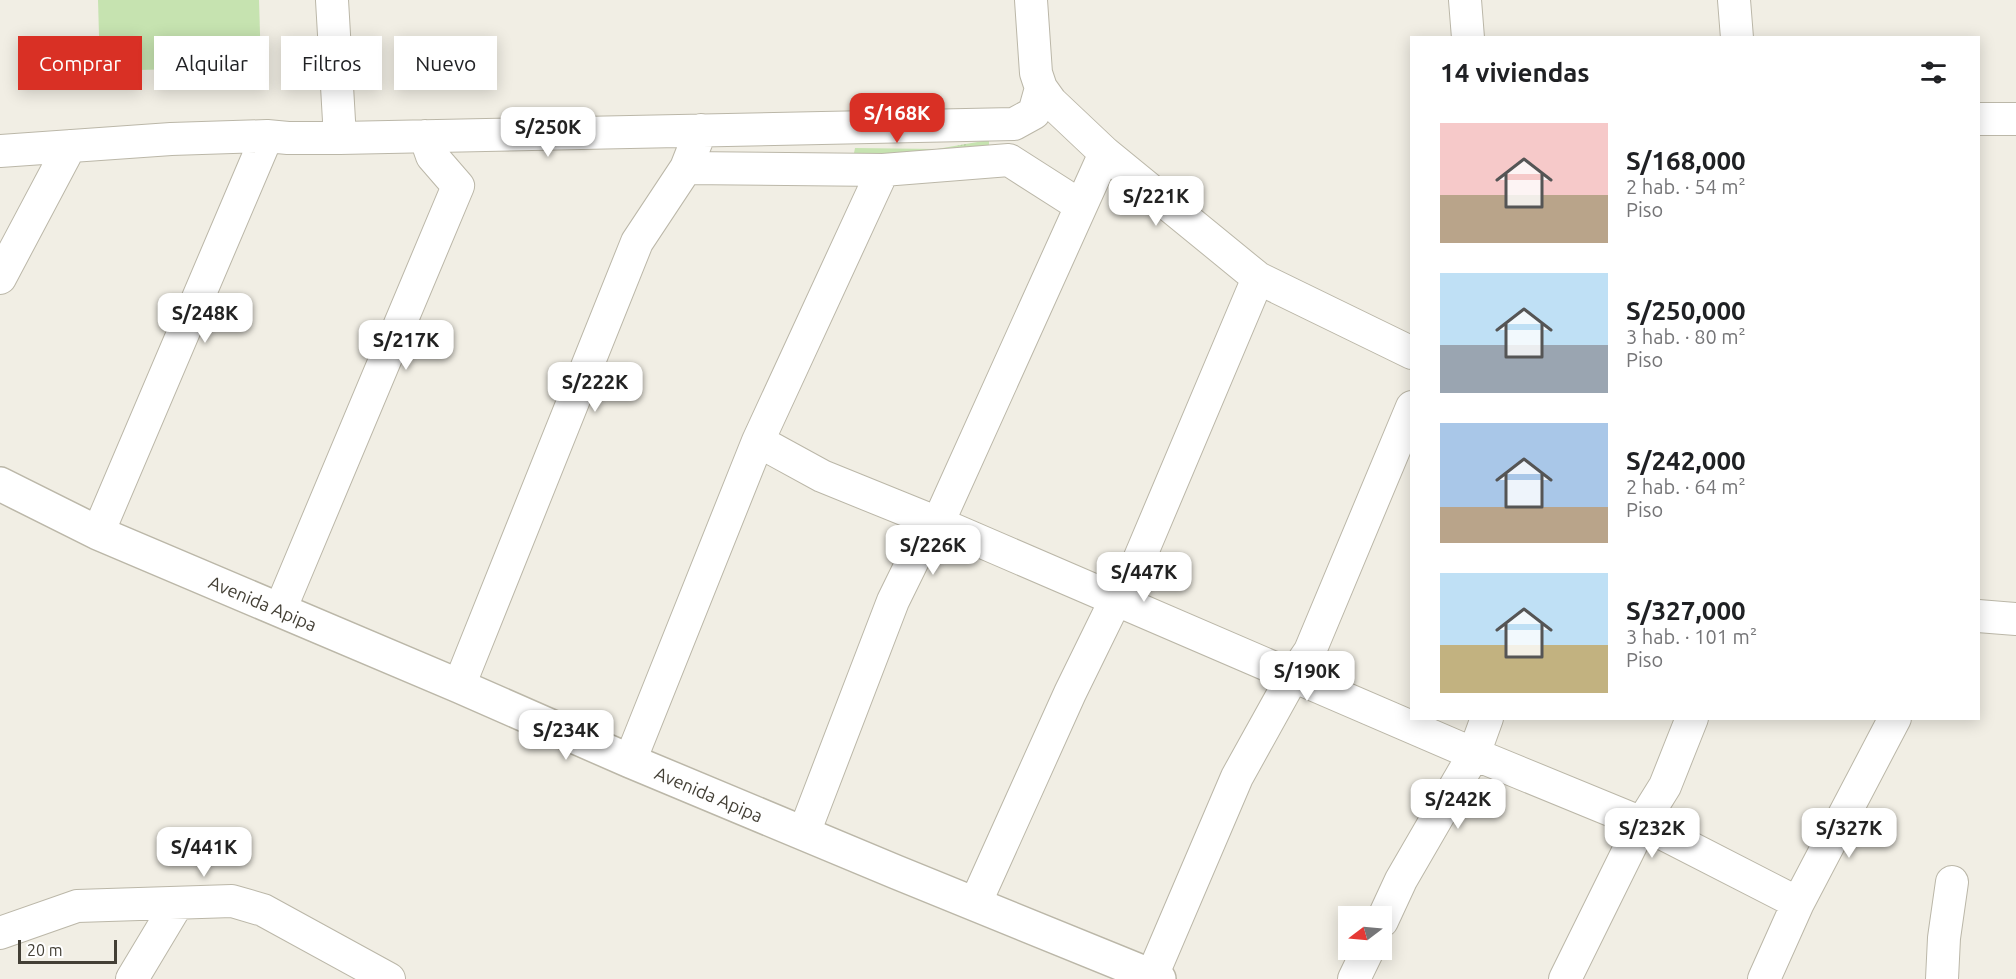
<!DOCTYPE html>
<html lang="es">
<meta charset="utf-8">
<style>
body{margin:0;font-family:Ubuntu,sans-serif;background:#f6f6f6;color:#202124;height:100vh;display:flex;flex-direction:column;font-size:22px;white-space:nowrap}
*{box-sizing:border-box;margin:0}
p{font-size:20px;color:#757577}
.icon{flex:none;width:33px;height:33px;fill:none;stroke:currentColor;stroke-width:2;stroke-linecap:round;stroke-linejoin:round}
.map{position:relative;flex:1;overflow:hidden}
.details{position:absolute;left:1410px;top:36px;width:570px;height:684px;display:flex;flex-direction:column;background:#fff;border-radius:0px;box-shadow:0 3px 15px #0003}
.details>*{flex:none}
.hud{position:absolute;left:18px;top:36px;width:570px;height:54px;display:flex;gap:12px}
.needle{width:39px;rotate:254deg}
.controls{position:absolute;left:1338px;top:906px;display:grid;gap:12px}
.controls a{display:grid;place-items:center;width:54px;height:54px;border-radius:0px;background:#fff;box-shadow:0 3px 15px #0003;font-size:30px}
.scale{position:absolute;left:18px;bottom:15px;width:99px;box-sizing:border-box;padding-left:6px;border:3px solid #433f35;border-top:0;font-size:16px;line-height:21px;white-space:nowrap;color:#433f35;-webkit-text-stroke:4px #fff;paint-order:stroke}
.price{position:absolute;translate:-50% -51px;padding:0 14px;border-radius:12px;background:#fff;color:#222;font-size:20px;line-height:39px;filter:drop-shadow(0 2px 3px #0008)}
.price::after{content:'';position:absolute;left:50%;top:36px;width:18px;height:14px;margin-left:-9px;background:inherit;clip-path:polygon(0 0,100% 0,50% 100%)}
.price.current{background:#d93025;color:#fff}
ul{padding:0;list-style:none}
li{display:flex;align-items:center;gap:18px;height:150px;padding:0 30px}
li span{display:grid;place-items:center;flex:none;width:168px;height:120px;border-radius:0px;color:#555}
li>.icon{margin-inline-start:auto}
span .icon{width:72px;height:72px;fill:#fffc;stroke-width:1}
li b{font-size:26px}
h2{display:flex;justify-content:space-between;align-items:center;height:72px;padding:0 30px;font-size:26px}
.pill{padding:0 21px;border-radius:0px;background:#fff;box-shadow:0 3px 15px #0003;font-size:21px;line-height:54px}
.pill.current{background:#d93025;color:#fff}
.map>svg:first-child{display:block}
.grass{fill:url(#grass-tufts)}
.garden{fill:#c6e3b0}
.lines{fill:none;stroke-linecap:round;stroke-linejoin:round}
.minor-casing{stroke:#bbb7a8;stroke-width:34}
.tertiary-casing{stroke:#bbb7a8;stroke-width:36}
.minor{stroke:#fff;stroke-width:32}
.tertiary{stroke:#fff;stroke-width:33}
.labels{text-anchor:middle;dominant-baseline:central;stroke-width:4.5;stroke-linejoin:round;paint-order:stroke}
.street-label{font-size:18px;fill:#433f35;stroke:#fff}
</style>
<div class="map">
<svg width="2016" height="979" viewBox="0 0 2016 979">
<defs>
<pattern id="grass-tufts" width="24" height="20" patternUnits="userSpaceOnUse" patternTransform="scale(1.5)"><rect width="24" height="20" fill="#c6e3b0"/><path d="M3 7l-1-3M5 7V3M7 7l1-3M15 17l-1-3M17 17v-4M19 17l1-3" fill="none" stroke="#abc498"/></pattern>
</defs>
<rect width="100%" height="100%" fill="#f1eee4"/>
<path class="grass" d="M989,140v10l-136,8 2,-10 82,1z"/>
<path class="garden" d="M98,0h161l2,67 -161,4z"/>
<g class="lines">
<g class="minor-casing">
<path id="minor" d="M332,0l8,138
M1031,0l5,73 5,15 10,14 54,51 153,125 154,75
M1465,0l3,38
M1734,0l3,38
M1978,119h38
M0,151l171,-12 96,-3 21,2h52l674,-14 20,-11 7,-25
M1105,153l-167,370 536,231 168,69 156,80
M686,168l197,2 126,-10 72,46
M0,278l70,-132
M758,441l64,35 116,47 -17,21 -28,57 -89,232
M98,533l169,-397
M280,610l178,-424 -26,-30 -7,-20
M1978,616l38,3
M459,686l178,-444 49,-74 15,-38
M630,761l128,-320 125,-271
M975,904l95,-211 46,-94 14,-18 128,-303
M1382,921l19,-41 73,-126 13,-36
M0,933l77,-27 155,-5 31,9 126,69
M1152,976l85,-199 56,-101 17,-25 102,-244
M132,979l45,-75
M1354,979l14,-29
M1565,979l77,-156 23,-37 27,-68
M1764,979l34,-76 97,-185
M1942,979l2,-41 8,-56"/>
</g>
<g class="tertiary-casing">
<path id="tertiary" d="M0,484l98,49 361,153 171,75 266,111 263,107"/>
</g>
<use href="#minor" class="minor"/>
<use href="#tertiary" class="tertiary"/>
</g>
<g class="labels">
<g class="street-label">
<text transform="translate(263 603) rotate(23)">Avenida Apipa</text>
<text transform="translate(709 794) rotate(23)">Avenida Apipa</text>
</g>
</g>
</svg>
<div class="controls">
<a><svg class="needle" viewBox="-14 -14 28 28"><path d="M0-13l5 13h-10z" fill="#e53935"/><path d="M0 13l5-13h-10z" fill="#757577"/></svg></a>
</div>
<div class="scale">20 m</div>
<b class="price current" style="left:897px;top:144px">S/168K</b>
<b class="price" style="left:548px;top:158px">S/250K</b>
<b class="price" style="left:1156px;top:227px">S/221K</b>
<b class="price" style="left:205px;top:344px">S/248K</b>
<b class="price" style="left:406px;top:371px">S/217K</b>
<b class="price" style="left:595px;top:413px">S/222K</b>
<b class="price" style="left:933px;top:576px">S/226K</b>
<b class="price" style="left:1144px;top:603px">S/447K</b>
<b class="price" style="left:1307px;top:702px">S/190K</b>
<b class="price" style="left:566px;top:761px">S/234K</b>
<b class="price" style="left:1458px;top:830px">S/242K</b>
<b class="price" style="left:1652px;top:859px">S/232K</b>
<b class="price" style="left:1849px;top:859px">S/327K</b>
<b class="price" style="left:204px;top:878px">S/441K</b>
<div class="hud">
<a class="pill current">Comprar</a>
<a class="pill">Alquilar</a>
<a class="pill">Filtros</a>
<a class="pill">Nuevo</a>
</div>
<section class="details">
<h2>14 viviendas<svg class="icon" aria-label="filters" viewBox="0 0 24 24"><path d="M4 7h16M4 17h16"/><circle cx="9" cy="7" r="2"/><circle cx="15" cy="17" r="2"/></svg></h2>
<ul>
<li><span style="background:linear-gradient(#f6c9c9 60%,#b9a48a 0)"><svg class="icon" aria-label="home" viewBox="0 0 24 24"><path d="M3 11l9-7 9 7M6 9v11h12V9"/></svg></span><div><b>S/168,000</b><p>2 hab. · 54 m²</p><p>Piso</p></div></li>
<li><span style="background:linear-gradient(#bfe0f5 60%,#9aa5b1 0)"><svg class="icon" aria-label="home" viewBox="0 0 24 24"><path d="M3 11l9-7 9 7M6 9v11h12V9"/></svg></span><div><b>S/250,000</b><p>3 hab. · 80 m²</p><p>Piso</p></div></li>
<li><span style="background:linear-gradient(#a9c7e8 70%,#b9a48a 0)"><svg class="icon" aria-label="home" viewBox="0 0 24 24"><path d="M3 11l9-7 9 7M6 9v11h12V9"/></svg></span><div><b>S/242,000</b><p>2 hab. · 64 m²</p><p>Piso</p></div></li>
<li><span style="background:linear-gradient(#bfe0f5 60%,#c2b280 0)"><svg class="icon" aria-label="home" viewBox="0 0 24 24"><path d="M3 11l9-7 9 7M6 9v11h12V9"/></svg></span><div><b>S/327,000</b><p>3 hab. · 101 m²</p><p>Piso</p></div></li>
</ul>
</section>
</div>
